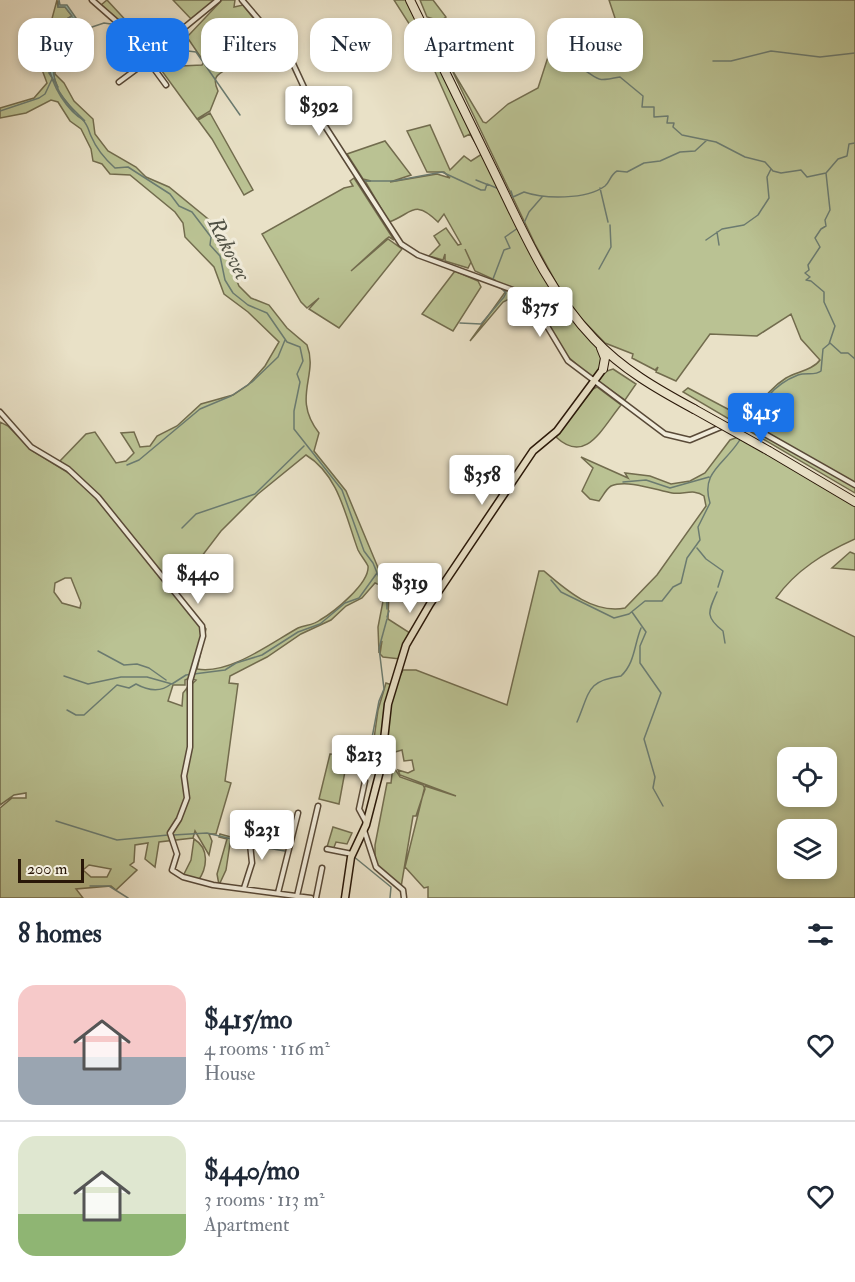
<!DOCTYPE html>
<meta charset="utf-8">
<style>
body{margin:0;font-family:"IM FELL Double Pica",serif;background:#f6f6f7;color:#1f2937;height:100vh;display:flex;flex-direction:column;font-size:22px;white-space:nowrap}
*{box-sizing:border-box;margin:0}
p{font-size:20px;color:#747a83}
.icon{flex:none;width:33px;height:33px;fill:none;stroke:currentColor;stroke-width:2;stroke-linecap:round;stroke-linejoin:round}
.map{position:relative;height:898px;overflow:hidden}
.drawer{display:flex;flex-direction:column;background:#fff;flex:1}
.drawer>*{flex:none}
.hud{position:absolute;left:18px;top:18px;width:819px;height:54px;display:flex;gap:12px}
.buttons{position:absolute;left:777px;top:747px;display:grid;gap:12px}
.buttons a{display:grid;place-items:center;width:60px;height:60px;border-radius:12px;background:#fff;box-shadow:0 3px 9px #0003;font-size:30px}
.scale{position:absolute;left:18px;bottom:15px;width:66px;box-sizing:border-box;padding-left:6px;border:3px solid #291708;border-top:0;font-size:16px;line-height:21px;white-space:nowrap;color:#291708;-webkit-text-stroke:4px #f1ecdb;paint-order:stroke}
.price{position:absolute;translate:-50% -51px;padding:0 14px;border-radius:6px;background:#fff;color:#222;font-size:20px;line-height:39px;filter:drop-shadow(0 2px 3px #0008)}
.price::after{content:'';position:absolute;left:50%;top:36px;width:18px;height:14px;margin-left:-9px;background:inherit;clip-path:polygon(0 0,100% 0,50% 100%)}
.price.selected{background:#1a73e8;color:#fff}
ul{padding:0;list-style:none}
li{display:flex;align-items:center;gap:18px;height:150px;padding:0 18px}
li+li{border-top:2px solid #e0e1e3}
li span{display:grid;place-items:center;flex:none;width:168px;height:120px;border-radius:18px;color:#555}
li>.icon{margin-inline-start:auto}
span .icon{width:72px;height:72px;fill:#fffc;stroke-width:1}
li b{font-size:26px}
h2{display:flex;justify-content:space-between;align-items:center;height:72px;padding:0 18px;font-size:26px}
.chip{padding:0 21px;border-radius:18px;background:#fff;box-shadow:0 3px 9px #0003;font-size:21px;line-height:54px}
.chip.selected{background:#1a73e8;color:#fff}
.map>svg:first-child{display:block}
.green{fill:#bac293;stroke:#726c4e;stroke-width:1.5;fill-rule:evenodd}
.water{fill:#97bdb6;stroke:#6b7b70;stroke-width:1.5}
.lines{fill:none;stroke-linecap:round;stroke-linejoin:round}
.stream{stroke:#6b7b70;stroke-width:1.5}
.minor-casing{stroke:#594a38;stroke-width:7}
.major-casing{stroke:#291708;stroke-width:9}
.highway-casing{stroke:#291708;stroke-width:10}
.minor{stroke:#f1ecdb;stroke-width:4}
.major{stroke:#e9e1c7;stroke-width:6}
.highway{stroke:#e9e1c7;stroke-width:8}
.highway-bridge-casing{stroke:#291708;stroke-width:10;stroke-linecap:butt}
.highway-bridge{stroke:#e9e1c7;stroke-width:8}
.labels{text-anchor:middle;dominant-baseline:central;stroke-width:6;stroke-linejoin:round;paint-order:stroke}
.water-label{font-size:22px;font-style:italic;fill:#505145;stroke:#f1ecdb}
</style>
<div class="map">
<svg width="855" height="898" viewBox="0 0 855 898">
<rect width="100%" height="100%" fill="#e9e1c7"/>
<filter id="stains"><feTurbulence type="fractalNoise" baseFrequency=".00333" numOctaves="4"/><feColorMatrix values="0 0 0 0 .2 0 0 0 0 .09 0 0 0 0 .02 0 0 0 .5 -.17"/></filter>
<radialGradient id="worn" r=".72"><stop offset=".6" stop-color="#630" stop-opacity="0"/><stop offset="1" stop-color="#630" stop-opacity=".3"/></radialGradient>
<path class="green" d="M57,0l1,7h7l7,9 -7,4 -7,16 -6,1c-1,16 -6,34 5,48 -6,-13 -8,-31 -4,-46l7,-1 -5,8v28l9,9 10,18 19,18 2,15 13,17 28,16 10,10 23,10 44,36 26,63 12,12 18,7 18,23 20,17c12,31 -16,52 12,88l-5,18 32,40 38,91 12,-13 -7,22 -1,28 22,14 -10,26 -17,-2 -3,-3 2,-13 -3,12 -1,-26 6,-31 -4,-11 -5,-2 -13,15 -16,8 -15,14 -30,14 -34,23 -37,19 -1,7 9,1 -13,97 6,2 -15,51h-7l3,7 -3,14 -14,-24 -2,7 -34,4 -4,25 -10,-8 3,-16 -13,2 -1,17 -4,3 7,5 -21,20 -5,-4 -35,3 7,9h-83v-90l12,-10h14v-5l-12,2 -14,10v-383l8,4 23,24 54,33 -25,-22 26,-27 9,-2 21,31 10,-2 8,-8 -13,-20 13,-1 6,15 10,-1 7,-10 20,-10 24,-22 32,-9 15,-10 17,-19 14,-24 -31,-30 -24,-18 -10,-27 -29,-30 -2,-14 -8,-11 -45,-37 -20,-1 -8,-10 -9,-3 -2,-12 -10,-20 -11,-8 -12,-19 -7,-2 -25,13 -26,5v-10l34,-10 13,-15 -6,-16 -10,-1c-5,-7 -7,-22 -4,-30l23,-10zM306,455c33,20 40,63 52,95 3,6 7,10 10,16 2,17 -34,46 -48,54 -6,5 -14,5 -22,8 -27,15 -69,47 -101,41l9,-40 -27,-34v-9l42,-55 37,-37zM65,578h6l10,25 -1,5 -18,-5 -8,-11 1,-9zM189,678l7,2 -4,4v58l-5,27 2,-62 -2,-19 -4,5 -1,13 -14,-5 5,-16h12v-5zM89,865l22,4 -4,8h-16l-8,-7z
M107,0l36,39 13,-3 -1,3 -18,5 -10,-17 -26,-22z
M173,0h42l-23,20z
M222,0h13l-1,7 9,-2 22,28 -34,18c-2,4 -1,13 -2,15 -4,8 -20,6 -11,25l-8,20 -13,8 -38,-52 43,-2 2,-3 -17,-25z
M394,0h13l122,247 72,105 2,10 -7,14h-6l-24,-21 -26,-45 -31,-11 -6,3 -33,39 36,-50 -9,-5 -2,-6 -20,-9 -10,-22 6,13 -3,6 -23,-7v-7l-2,6 -14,-4 11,-11 -6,-9 12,-8 12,17 3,-1 -17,-30 -6,8c-24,-24 -26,-8 -49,0l-24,-41h6l-8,-2 -16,-25 38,-13 26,34 -21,7 47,-8 13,4 -6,-6h-17l-20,-41 23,-6 20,45 14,-14 7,5 11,-7 -12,-20 -6,3 -40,-90z
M420,0h13l13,17 -6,4 -13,-4z
M609,0h246v493l-172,-101 5,-4 51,27 9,2c12,-14 22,-29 38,-39 10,-6 27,-8 34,-18l-19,-21 -10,-25 -34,22 -47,-2 -34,47 -20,-9 2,-5 -3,3 -23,-12 1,-4 -28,-11 -26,-27 -21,-30 -23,-42 -84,-176 32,54 3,1 22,-19 30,-16 10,-31c20,1 38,-7 54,-17 4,-3 9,-2 14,-4l1,-12z
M210,113l43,77 -9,5 -32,-56 -14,-19z
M354,178l40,62 -5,-3 -3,2 -35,32 37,-32 14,10 -63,79 -30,-19 10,-11 -12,10 -6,-6 -39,-68 82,-46 9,-2 -3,-5z
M455,271l23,10 3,6 -28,44 -31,-17z
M613,369l23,15 -11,16 -27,-19 6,-9z
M597,387l24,18c-19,23 -35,60 -65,32l37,-48z
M738,437l117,69v33c-31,14 -59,31 -79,59l79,39v261h-427v-11l-4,1 -19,-21 20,-81 31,10 -56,-21 -2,-5 10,3 6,-3 -2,-10 -8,1 -2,-11 -10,3c-12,-15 2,-67 11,-83h13l91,35 32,-134h5c22,19 49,43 81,37l32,-33 49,-69 -2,-10c-10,-8 -21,-1 -32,-3 -16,-3 -45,-14 -61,-7 -5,3 -8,10 -12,15l-9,-2 -8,-8 11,-23 -12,-11 47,21 -3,-5 25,3 21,8 19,-3 15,-8 25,-33zM788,758h38v38h-38zM788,830h38v38h-38z
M850,552l5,2v16l-23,-2z
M386,683l6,2 -12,69 -7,-8 5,-36z
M330,754l18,1 -9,49 -20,-5z
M393,766l7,11 23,8 2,4 -9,27h-3l-12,71 -20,-17 -6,-9v-16l12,-62h4z
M333,827l19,6 -5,11 -11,-2 -3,8 -6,-3z
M220,834l11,3 -5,33 -7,15 -2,-11 10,-35 -8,-2z
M194,839c15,9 14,28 4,42l-15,-5 8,-16z"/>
<path class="water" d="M59,0l1,5h7l9,13 -9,4 -7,16 -7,1c-1,6 1,8 0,14 -2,35 8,45 32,68 -18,-10 -34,-36 -36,-56 -1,-7 3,-12 0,-18l3,-11h6l7,-16 7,-4 -7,-9h-7z"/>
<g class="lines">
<path class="stream" d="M76,19l13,9 15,-5 14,2
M62,34l11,-16
M131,34l13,10
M148,46l48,6 44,63
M552,59l10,10 19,-1c20,12 13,14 39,9l23,19 -1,11h12v10l14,-1 -1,7h7l-1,4 9,8 34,7 29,15 20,5 8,9 8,2 20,-3 6,7 19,-4 12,-14 9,-3 2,-12 6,-1
M713,61h18l40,-10 49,6 35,-4
M58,87l-9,-14 4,-28 6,-8
M59,92l15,20
M0,111l39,-13 6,-4 7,-15
M82,119c6,6 6,10 9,17 5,12 14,23 24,32l13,-1 42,27 9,12 13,6 19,25 -1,8 10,11 5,24 8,13 15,12 19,8 20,29 13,5 3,14 -6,13 3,8 -6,29v18l48,61 22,61 9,12 14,34v12
M476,180l10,4
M361,181h33l48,-9 39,18h4l2,-6 12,5
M600,188l8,34
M511,191l2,6 11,-5c20,7 62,8 81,-6 5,-4 5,-11 12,-15l10,1 17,-9 16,-2 20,-9 15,-1 12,-11
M524,223l5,-11 13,-15
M717,232l2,13
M706,240l16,-11 22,-4 14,-10 11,-17 -2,-21 4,-8
M599,269l12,-22 -1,-22
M493,279l11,-29 6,-2 -5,-11 13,-9
M460,323l21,1 23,-27 2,-4 -5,-5
M830,343l11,10h7l7,6
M743,434c15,-25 26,-48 55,-59 8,-3 17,1 23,-4l2,-22 6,-5 6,-18 -11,-24v-10l-13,-11 -5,-1 4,-3 -5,-4 4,-3 -1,-5 12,-18 -5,-9 6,-9 5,-3 -1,-6 5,-10 -4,-37
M127,465l12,-5 61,-51 31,-13 21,-14 26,-25 7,-17
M623,482l23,-2 24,8 39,-11
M182,528l14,-14 59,-20 49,-48
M697,548l9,11 17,12 -5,16
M551,580l10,12 53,26 15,-4 16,-13h17l11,-14 8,-4 6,-25 13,-18 -2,-13 12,-24c-10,-32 16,-39 31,-65
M717,592c-9,20 -12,25 6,39l2,12
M632,612l14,20 -6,14v17l21,30 -17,46 11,38 -2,11 10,18
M387,617l2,-6
M98,651l26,14 13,-1 12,4 17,12
M64,676l24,8 33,-7h26l25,7 14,-9 39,-5 11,-7 26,-8 36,-23 22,-8 25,-21 14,-5 18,-25
M67,710l9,5h8l33,-30 12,3 7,-4c11,6 24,9 35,0
M577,722c13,-30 9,-41 44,-46 14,-13 13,-31 20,-48
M379,754l-7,-5 -1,-6 8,-42 5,-12 -5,-41 8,-29
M56,821l61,19 51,-5
M173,835l34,-2 41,10
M255,846l30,5
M353,856l38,31 -1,11
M90,886h19l19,12"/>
<g class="minor-casing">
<path id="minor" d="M92,0l33,29 41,56
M242,0l47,55 25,54 87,135 17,11 103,38 17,18 30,50 97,73 25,6 31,-13
M138,47l15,-5 11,-9 21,-6 33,-27
M119,82l23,-17 8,-2
M0,412l31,35 37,22 30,28 104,129 1,10 -13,45v66l-6,29 3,22 -8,21 -9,14 7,21 -5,16 11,7 30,8 98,13
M734,424l22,5 99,56
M365,781l-6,28 7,13
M364,830l12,37 27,23 1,8
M327,849l25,5
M244,888l8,-25 -2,-19 39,2
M278,893l20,-80
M297,896l21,-90
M316,898l6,-30"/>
</g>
<g class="major-casing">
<path id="major" d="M345,898l6,-41 15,-32 15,-58 7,-63 18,-59 24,-41 103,-153 24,-20 46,-62"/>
</g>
<g class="highway-casing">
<path id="highway" d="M410,0c29,60 59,120 88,180 27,56 52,113 96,159 28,30 63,50 100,70
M601,348l4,10 -2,11
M769,451l86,51"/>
</g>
<use href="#minor" class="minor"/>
<use href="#major" class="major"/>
<use href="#highway" class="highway"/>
<g class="highway-bridge-casing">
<path id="highway-bridge" d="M694,409l75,42"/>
</g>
<use href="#highway-bridge" class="highway-bridge"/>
</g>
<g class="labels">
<g class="water-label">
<text transform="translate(229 249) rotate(63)">Rakovec</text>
</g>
</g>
<rect width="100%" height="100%" filter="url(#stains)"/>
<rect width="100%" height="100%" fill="url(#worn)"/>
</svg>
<div class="buttons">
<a><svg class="icon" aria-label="locate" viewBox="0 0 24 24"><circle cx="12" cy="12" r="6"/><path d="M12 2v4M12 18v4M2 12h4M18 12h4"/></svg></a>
<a><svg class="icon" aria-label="layers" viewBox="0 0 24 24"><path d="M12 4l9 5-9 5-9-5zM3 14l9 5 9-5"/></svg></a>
</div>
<div class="scale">200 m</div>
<b class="price" style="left:319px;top:137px">$392</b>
<b class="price" style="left:540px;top:338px">$375</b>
<b class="price selected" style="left:761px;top:444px">$415</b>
<b class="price" style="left:482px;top:506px">$358</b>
<b class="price" style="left:198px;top:605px">$440</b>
<b class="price" style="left:410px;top:614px">$319</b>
<b class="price" style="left:364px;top:786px">$213</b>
<b class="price" style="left:262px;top:861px">$231</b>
<div class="hud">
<a class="chip">Buy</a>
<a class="chip selected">Rent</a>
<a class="chip">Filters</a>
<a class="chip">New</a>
<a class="chip">Apartment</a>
<a class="chip">House</a>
</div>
</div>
<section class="drawer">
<h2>8 homes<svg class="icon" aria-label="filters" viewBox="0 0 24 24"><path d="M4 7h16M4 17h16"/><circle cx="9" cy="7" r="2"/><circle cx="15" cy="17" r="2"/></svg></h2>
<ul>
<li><span style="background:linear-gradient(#f6c9c9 60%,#9aa5b1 0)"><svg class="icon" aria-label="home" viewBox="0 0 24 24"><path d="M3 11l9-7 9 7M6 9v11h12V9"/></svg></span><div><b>$415/mo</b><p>4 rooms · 116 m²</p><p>House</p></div><svg class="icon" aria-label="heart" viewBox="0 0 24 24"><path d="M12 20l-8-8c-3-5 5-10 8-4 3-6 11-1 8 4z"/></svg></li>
<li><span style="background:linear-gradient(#dfe7d0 65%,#8fb573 0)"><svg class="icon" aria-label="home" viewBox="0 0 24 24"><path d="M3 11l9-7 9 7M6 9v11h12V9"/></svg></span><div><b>$440/mo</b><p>3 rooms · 113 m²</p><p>Apartment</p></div><svg class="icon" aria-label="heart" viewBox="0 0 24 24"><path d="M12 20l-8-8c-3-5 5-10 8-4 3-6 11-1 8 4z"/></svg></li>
</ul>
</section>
